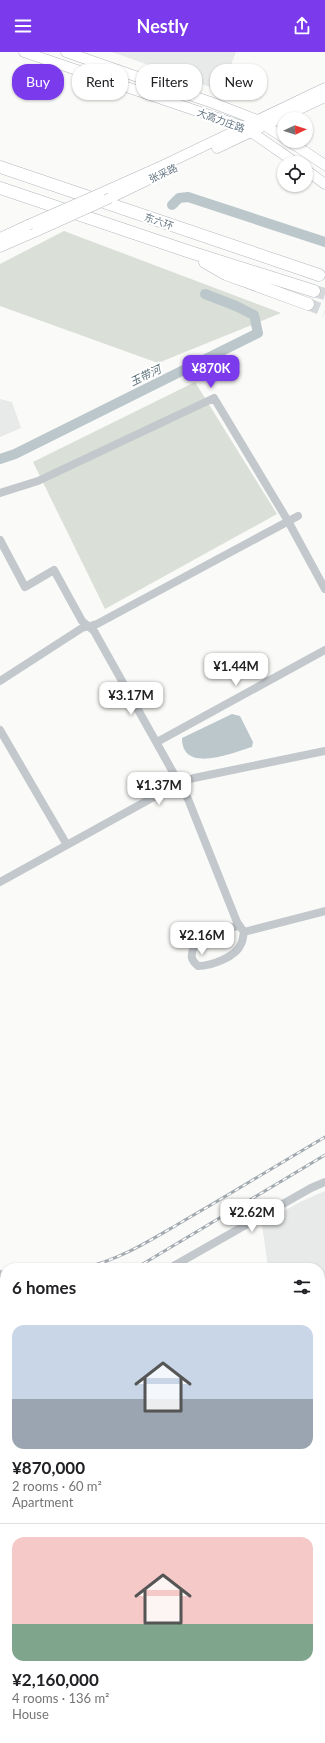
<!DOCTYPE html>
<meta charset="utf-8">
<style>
body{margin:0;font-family:Lato,"Noto Sans SC",sans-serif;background:#f2f2f2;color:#202124;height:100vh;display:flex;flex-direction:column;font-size:15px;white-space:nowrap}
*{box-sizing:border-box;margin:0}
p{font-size:13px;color:#757577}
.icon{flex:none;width:22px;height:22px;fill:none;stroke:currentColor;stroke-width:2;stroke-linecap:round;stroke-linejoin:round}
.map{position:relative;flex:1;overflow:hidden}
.sheet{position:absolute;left:0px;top:1211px;width:325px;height:480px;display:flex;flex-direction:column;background:#fff;border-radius:16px 16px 0 0;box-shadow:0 1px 3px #0004}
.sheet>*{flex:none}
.top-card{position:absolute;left:12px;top:12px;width:301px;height:36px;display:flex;gap:8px}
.needle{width:26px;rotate:86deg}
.tools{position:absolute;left:277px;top:60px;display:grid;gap:8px}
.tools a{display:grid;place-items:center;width:36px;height:36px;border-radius:50%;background:#fff;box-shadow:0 1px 3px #0004;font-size:20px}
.price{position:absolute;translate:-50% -34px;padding:0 9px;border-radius:8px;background:#fff;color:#222;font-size:13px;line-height:26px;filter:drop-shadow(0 1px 2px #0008)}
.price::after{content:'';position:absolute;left:50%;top:24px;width:12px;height:9px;margin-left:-6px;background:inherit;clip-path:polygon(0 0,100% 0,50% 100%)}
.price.current{background:#7c3aed;color:#fff}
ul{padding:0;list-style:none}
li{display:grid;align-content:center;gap:8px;height:212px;padding:0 12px}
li+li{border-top:1px solid #e0e0e0}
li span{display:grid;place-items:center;height:124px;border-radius:12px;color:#555}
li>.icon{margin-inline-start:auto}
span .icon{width:72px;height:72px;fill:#fffc;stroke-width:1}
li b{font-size:17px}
h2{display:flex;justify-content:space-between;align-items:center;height:48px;padding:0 12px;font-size:17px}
.tag{padding:0 14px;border-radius:16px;background:#fff;box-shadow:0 1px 3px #0004;font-size:14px;line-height:36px}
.tag.current{background:#7c3aed;color:#fff}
header{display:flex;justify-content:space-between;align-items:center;height:52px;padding:0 12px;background:#7c3aed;color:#fff;font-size:18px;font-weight:700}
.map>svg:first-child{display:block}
.built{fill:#e8e9e9}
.green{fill:#dadfd7}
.water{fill:#bbc7cb}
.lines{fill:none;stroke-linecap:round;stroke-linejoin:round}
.river{stroke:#bbc7cb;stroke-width:10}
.highway-tunnel{stroke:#d5d9db;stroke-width:12;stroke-dasharray:12 6;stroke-linecap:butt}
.major-casing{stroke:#b5babe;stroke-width:11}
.highway-casing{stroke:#b4b9bd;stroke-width:13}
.minor{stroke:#c3c8cc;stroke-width:8}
.major{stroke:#fff;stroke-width:10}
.highway{stroke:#fff;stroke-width:12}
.rail-casing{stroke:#a2aab0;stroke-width:3}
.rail{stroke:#fff;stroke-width:1.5;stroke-dasharray:4.5;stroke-linecap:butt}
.major-bridge-casing{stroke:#b5babe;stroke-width:11;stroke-linecap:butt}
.major-bridge{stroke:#fff;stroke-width:10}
.labels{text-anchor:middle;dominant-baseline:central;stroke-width:4;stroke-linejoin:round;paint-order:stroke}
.street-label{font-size:10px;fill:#657683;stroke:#fff}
.water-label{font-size:11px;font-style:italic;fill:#60757c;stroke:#fff}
</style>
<header><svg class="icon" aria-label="menu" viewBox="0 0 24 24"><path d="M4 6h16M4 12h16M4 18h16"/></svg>Nestly<svg class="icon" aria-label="share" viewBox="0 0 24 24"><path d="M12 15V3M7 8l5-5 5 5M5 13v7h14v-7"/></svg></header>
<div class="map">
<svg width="325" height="1691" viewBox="0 0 325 1691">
<rect width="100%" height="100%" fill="#fafaf8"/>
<path class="built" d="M112,0h124l-15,39z
M0,347l12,3 9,26 -21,9z
M325,1139v552h-196v-5h191v-59l1,-1 -1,-11v-399h-52l-6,-44 38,-22z"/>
<path class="green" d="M64,179l217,82 -123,50 -158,-57v-42z
M195,330l82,132 -172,95 -72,-147z"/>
<path class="water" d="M232,662l8,2 13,26 -1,5c-18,5 -70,28 -70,-9z"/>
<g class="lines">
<path class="river" d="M172,153l7,-7 9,-1 137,45
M0,407l15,-5 243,-121 -4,-18 -18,-9 -31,-12"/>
<path class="highway-tunnel" d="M314,239l11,3
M308,252l17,7"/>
<g class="major-casing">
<path id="major" d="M24,0l220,75 52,36
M66,0l147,51 44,17 27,18
M289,89l36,24
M217,96l108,-51
M306,118l19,14
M99,142l65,-29 161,-77
M110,146l52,-25
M0,186l28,-13
M0,195l37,-16"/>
</g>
<g class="highway-casing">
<path id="highway" d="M0,115l319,108
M0,136l187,63 127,40
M205,210l21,12 82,30"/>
</g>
<path class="minor" d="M0,441l38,-12 176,-83 74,123 37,68
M0,488l25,47 29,-17 28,51 12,10 94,168 49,123 7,10
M0,629l82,-53 15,-4 201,-108
M0,678l67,115
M157,690l168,-92
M0,830l179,-99 15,-5 131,-27
M239,874c-16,3 -36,5 -45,21 -4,9 -3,13 4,19 13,0 38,-9 43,-22 2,-3 2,-8 3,-12
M244,880l81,-21
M170,1216l141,-80 14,-6
M0,1222l5,11
M0,1315l5,-3"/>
<use href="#major" class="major"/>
<use href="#highway" class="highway"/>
<g class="rail-casing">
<path id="rail" d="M83,1216c36,-8 66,-27 97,-45 49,-28 97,-58 145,-86
M136,1216l189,-113
M0,1235l5,-2
M0,1244l5,-2
M0,1297l5,-3"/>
</g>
<use href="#rail" class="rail"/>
<g class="major-bridge-casing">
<path id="major-bridge" d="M28,173l71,-31
M37,179l73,-33"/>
</g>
<use href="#major-bridge" class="major-bridge"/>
</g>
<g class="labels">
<g class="street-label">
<text transform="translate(221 68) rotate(20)">大高力庄路</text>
<text transform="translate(163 121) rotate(-25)">张采路</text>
<text transform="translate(159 169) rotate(19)">东六环</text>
</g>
<g class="water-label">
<text transform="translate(145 323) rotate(-26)">玉带河</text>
</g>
</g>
</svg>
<div class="tools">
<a><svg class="needle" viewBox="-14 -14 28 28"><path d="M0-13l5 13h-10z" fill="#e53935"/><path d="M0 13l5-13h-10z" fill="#757577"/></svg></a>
<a><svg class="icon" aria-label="locate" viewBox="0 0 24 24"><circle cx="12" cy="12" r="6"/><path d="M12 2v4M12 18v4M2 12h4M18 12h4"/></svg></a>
</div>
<b class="price current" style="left:211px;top:337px">¥870K</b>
<b class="price" style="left:236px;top:635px">¥1.44M</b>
<b class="price" style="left:131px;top:664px">¥3.17M</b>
<b class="price" style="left:159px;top:754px">¥1.37M</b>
<b class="price" style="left:202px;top:904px">¥2.16M</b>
<b class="price" style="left:252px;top:1181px">¥2.62M</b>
<div class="top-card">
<a class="tag current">Buy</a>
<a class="tag">Rent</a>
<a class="tag">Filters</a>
<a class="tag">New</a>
</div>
<section class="sheet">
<h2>6 homes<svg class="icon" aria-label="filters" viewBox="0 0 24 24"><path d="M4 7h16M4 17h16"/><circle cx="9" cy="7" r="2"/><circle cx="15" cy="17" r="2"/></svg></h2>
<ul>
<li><span style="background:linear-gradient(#c9d6e8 60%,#9aa5b1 0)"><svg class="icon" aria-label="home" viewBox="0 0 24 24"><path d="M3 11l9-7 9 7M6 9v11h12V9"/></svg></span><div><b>¥870,000</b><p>2 rooms · 60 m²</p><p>Apartment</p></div></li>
<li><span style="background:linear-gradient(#f6c9c9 70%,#7fa58c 0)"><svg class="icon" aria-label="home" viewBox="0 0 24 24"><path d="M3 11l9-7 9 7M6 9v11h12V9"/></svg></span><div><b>¥2,160,000</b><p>4 rooms · 136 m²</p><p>House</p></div></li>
</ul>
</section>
</div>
